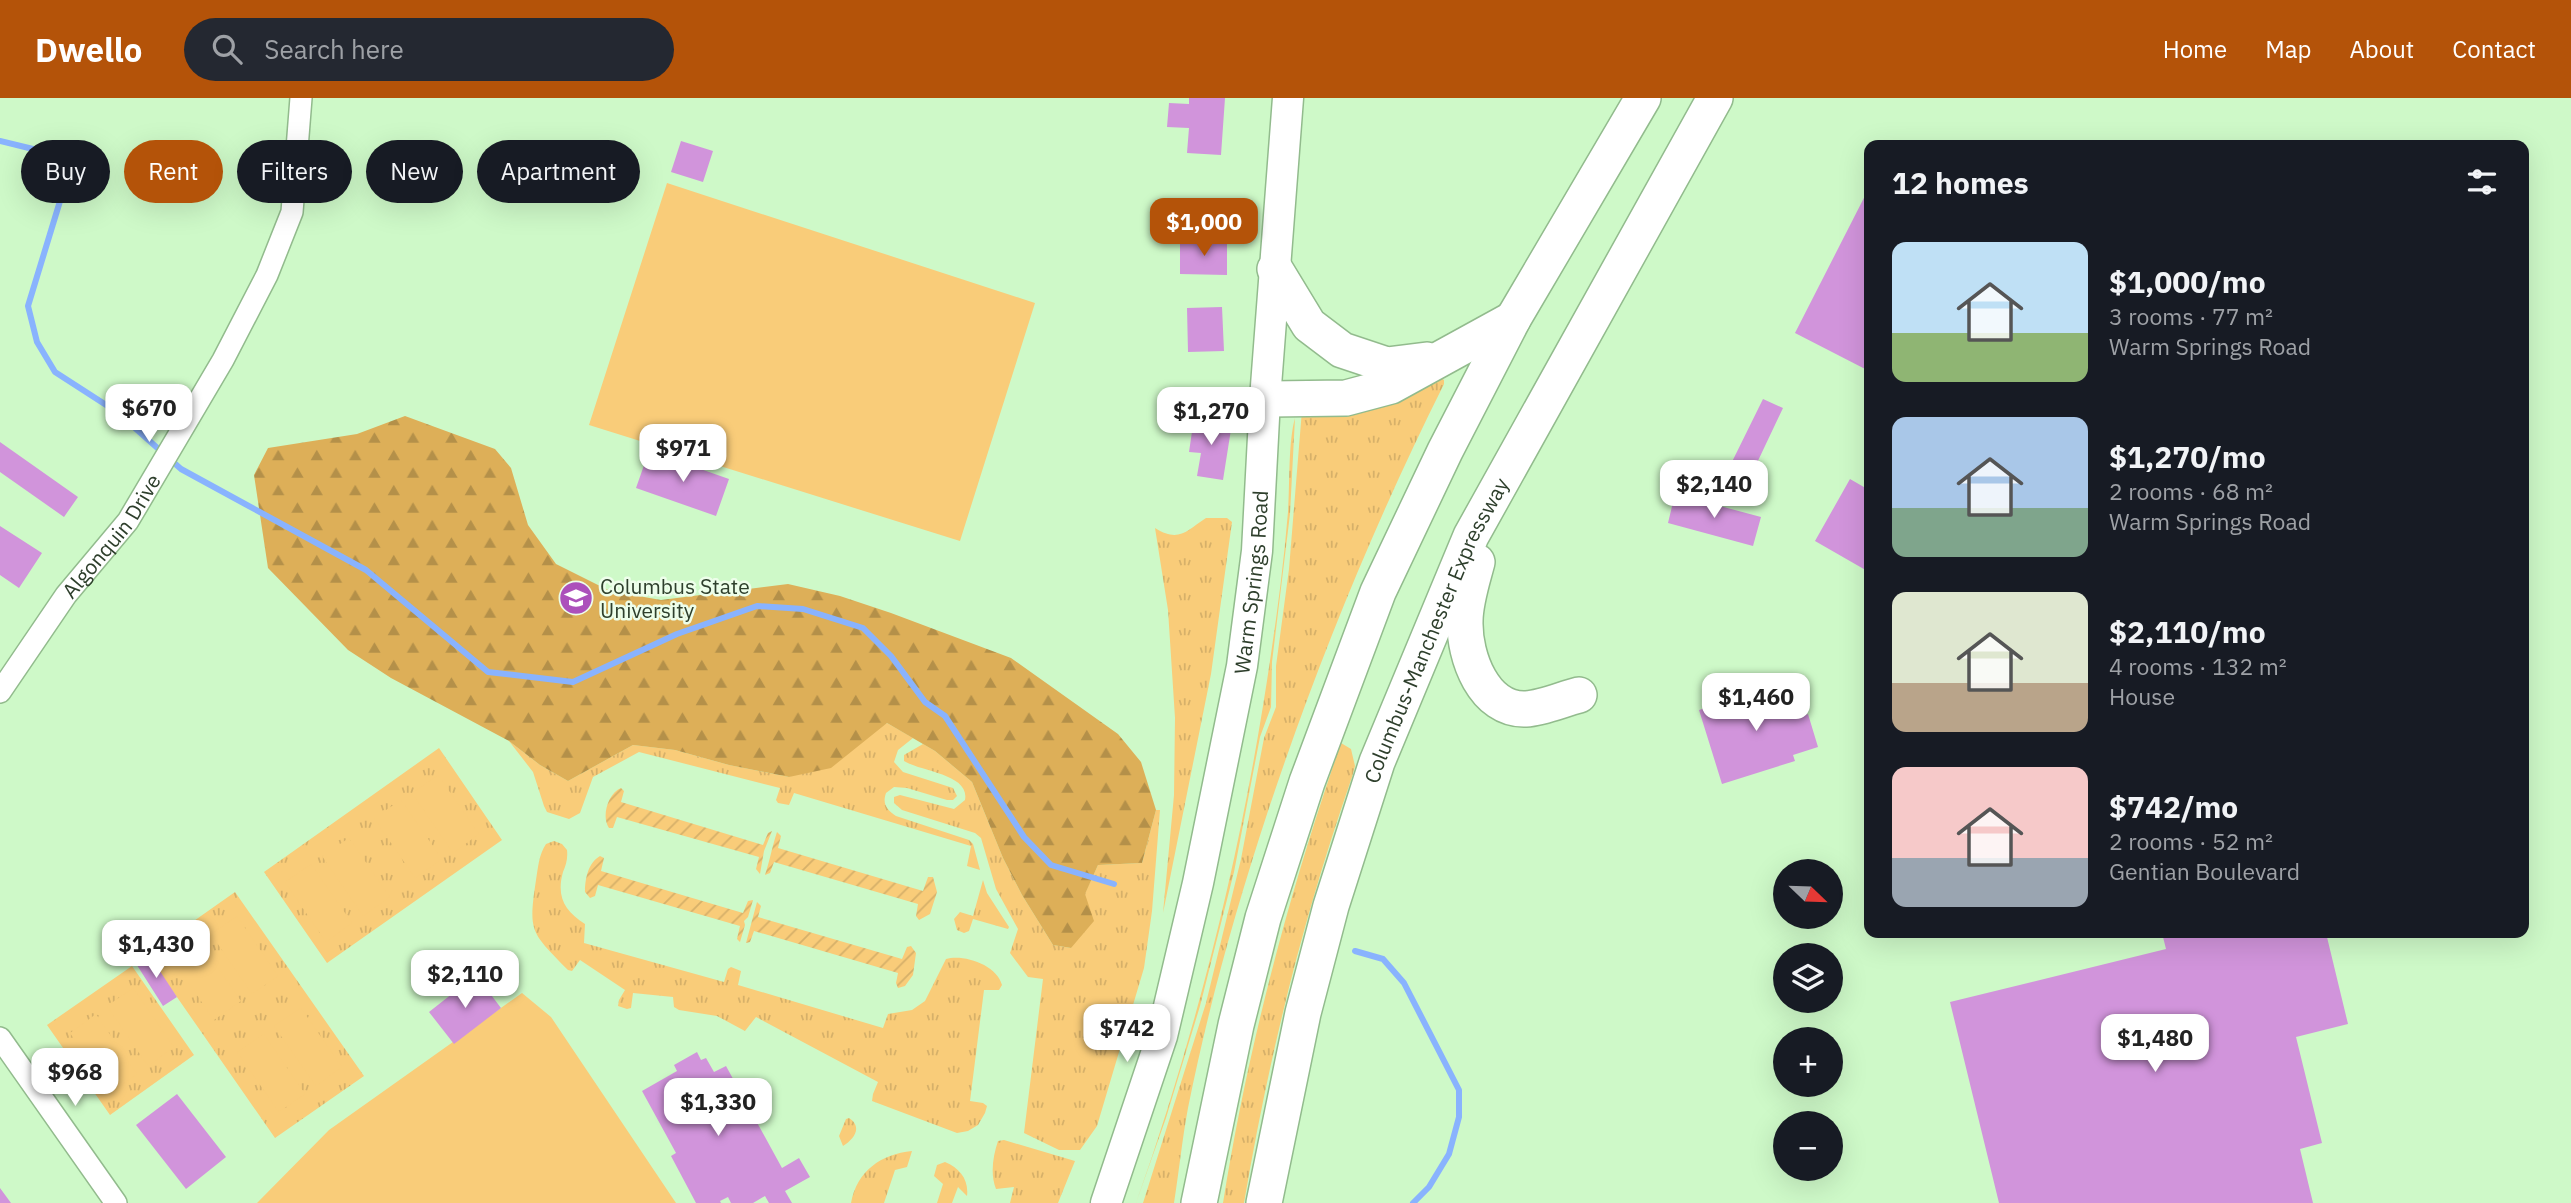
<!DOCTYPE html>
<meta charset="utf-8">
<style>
body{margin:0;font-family:"IBM Plex Sans",sans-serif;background:#242831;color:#f1f3f6;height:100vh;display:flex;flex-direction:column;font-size:26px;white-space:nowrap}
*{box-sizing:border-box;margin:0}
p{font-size:23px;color:#9ea1a6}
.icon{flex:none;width:38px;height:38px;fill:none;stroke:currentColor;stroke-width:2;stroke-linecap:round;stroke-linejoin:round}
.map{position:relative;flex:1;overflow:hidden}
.details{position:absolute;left:1864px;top:42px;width:665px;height:798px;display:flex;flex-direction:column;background:#171b24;border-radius:14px;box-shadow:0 7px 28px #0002}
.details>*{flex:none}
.banner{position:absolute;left:21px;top:42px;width:665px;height:63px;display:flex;gap:14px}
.needle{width:46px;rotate:113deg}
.buttons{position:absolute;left:1773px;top:761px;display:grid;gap:14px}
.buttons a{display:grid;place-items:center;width:70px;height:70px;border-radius:50%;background:#171b24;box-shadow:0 7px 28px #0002;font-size:35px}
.price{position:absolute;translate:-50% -60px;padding:0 16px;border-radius:14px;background:#fff;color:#222;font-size:23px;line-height:46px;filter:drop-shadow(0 2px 4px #0008)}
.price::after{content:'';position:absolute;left:50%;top:42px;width:21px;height:16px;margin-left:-10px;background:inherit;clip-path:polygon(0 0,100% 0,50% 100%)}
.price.current{background:#b45309;color:#fff}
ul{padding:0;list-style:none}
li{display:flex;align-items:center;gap:21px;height:175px;padding:0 28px}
li span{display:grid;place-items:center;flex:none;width:196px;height:140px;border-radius:14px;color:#555}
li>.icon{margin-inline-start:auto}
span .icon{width:84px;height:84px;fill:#fffc;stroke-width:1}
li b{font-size:30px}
h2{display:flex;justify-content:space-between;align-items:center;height:84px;padding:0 28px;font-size:30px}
.chip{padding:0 24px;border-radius:32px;background:#171b24;box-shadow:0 7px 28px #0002;font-size:24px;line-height:63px}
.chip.current{background:#b45309;color:#fff}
header{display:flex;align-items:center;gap:42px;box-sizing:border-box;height:98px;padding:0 35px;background:#b45309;color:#fff}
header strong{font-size:33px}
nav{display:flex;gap:38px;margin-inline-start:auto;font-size:24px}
.search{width:490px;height:63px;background:#242831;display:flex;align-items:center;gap:18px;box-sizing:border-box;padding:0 24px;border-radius:38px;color:#9ea1a6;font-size:26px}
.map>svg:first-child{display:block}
.grass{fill:url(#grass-tufts)}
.forest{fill:url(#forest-firs)}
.garden{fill:url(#garden-furrows)}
.pitch{fill:#f9cc79}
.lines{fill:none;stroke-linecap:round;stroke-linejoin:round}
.stream{stroke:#89b3fe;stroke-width:6}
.building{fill:#d194db}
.minor-casing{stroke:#92bb8d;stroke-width:24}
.secondary-casing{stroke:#92bb8d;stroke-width:33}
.trunk-casing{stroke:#92bb8d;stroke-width:38}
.minor{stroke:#fff;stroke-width:21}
.secondary{stroke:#fff;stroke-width:30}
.trunk{stroke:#fff;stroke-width:35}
.labels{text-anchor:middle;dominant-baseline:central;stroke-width:5;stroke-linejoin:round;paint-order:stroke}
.street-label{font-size:21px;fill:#2e3f2c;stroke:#edfeea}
.poi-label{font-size:21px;fill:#2e3f2c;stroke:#edfeea;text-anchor:start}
</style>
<header>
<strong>Dwello</strong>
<div class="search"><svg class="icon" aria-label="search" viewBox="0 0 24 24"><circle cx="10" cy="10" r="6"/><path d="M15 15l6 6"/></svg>Search here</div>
<nav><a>Home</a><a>Map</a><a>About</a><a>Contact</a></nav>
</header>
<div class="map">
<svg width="2571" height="1105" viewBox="0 0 2571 1105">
<defs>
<pattern id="grass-tufts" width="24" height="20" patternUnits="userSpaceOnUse" patternTransform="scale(1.75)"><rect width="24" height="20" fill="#f9cc79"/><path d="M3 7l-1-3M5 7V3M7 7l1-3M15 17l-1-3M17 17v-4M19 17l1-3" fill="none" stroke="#d6b069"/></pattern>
<pattern id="forest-firs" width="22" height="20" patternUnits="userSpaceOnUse" patternTransform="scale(1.75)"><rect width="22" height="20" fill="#ddaf58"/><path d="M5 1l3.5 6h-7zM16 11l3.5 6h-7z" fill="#b49049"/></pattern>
<pattern id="garden-furrows" width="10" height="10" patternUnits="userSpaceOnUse" patternTransform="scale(1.75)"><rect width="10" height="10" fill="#f9cc79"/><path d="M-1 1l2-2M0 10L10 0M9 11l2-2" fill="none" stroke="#d6b069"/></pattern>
</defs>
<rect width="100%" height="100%" fill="#cef9c8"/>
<path class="grass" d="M1440,279l4,3v4c-69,138 -127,280 -176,427 -32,97 -60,197 -80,297 -6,32 -9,64 -14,95h-31l63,-200 35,-144 23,-121 12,-31v-41l13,-97 13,-159z
M1295,320l-5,96 -18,148 -1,45 -11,30 -26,135 -34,134 -34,112 -30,85c63,-178 108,-362 135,-549 7,-47 13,-94 17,-142 2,-28 0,-69 7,-94z
M1206,420h21l5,4 -21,152 -48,239 11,-118 1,-77 -7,-108 -13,-82c24,15 31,3 51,-10z
M887,625l26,15 -15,12 -4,12 9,10 50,16 4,8 -4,4h-6l-40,-12 -13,-1 -8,6c-4,11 1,17 10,23l73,24 4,4 7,26 -13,-4 4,-20 -177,-53 -5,12 -11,-2 -2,-3 4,-12 -141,-36 -46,25 -13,36 -11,6 -22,-7 -3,-6 -11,-34 -24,-31 31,24 28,16 65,-36 42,5 54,15 60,12z
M1341,645l10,6 4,17 -3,11c-49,141 -83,279 -108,426h-21c25,-157 66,-310 118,-460z
M923,646l12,7 37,31 31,76 19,37 31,50 18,3 14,-55 13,-28 44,-2 14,-53h4l-8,101 -8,57 -47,158 -17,24h-21l-35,-17 19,-154 -15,-2 -18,-24 8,-24 -22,-40 -15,-51 -6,-5 -73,-23 -8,-7v-6l6,-2 54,14 11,-9c5,-26 -43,-28 -61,-39v-6z
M439,650l63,92 -175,123 -63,-91z
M554,743l8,3 5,6c1,8 -1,15 -4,22 -7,25 2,39 22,52l-1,19 140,39 4,-13 3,-2 10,4 -3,14 145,43 5,-14 24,-4 13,-9 21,-42c18,-5 51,6 56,26l-3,5h-15l-14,111 13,2 4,3 -2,7 -7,12 -10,6 -11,2 -85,-32 1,-7 5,-12 -122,-65 -11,14 -28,-15 -38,-6 -5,-3 -1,-10 -40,-4 -2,15 -4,1 -9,-3 1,-6 6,-10 -45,-30 -8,11 -4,-1c-37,-38 -40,-37 -32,-90 2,-12 3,-26 10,-36z
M983,782l4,13 22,34 -1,2 -35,-10 -4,12 -5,2 -7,-3 -3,-11 6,-7 13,4z
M235,794l129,184 -89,62 -128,-184z
M132,868l62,89 -84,60 -63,-90z
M849,1020c14,9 5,21 -6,28l-4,-10 7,-17z
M1004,1042l71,21 -17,42h-48l4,-16 -18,2c-6,-15 -3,-33 2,-48z
M912,1053l-5,16 -12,3 -11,33h-33c6,-32 30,-49 61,-52z
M945,1064c15,6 24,18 22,34l-9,-9 -6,16h-15l6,-19 -9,-8 3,-11z"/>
<path class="forest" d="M405,318l90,33 16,19 17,57 28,39 54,27 51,9 127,-16 52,12 51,17 120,45 107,76 23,28 15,48 -14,53 -44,2 -13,29 9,27 -23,27 -18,-3 -31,-50 -19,-37 -31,-76 -37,-31 -48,-28 -56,45 -42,9 -60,-12 -54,-15 -42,-5 -65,36 -28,-16 -31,-24 -118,-63 -43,-28 -80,-82 -14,-93 14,-27 89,-14z"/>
<path class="garden" d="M621,690l3,3 -3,11 142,43 5,-12 4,-2 -8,20 -4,23 -4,-5 3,-12 -142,-40 -4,11h-4c-8,-11 -1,-35 12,-40z
M777,734l4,4 -3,12 145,43 5,-14h5l4,15 -7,22 -11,6 -3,-4 2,-12 -144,-42 -4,11 -5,2c5,-15 7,-28 12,-43z
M600,758l4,2 -3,13 142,42 5,-12 5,-1 -5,17 -4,4 1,4 -5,17 -3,-3 3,-13 -142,-41 -3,11 -5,2 -5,-6c0,-13 3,-29 15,-36z
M757,804l4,4 -3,11 144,42 5,-12 4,-1 5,7 -3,22 -8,11 -7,2 -2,-5 2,-10 -144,-42 -4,11 -4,1z"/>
<path class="pitch" d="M667,85l368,120 -75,238 -371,-116z
M438,677l41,59 -26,19 -41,-60z
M401,702l41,59 -27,19 -41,-60z
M349,740l41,59 -27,19 -41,-60z
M311,766l41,59 -26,19 -41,-60z
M237,818l41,60 -26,18 -41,-60z
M200,844l41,59 -27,19 -41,-60z
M133,890l41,59 -26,19 -41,-60z
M522,895l29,24 125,186h-419l72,-73z
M301,910l41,59 -26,19 -42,-60z
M96,916l41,60 -26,19 -41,-60z
M264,936l41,60 -26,18 -42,-60z"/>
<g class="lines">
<path class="stream" d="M0,43l33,8 31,39 -36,118 9,36 18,30 62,40 64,57 185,101 122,102 85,10 104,-48 80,-28 46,3 60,19 28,28 34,46 20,14 79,121 27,28 63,19
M1355,853l28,8 21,24 55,107v27l-10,37 -20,33 -16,16"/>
</g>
<path class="building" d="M1189,0h36l-4,57 -34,-2 2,-25 -22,-1 2,-24 20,1z
M681,43l32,10 -10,31 -32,-10z
M1869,90v183l-74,-38z
M1180,143l47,1v33l-47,-1z
M1222,209l2,44 -36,1 -1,-44z
M1763,301l20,9 -36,76 -21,-10z
M1194,320l38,5 -9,57 -26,-4 4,-23 -12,-1z
M0,344l78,55 -14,20 -64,-45z
M649,353l80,28 -13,37 -80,-28z
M1850,381l19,11v82l-54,-31z
M1675,396l86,23 -8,29 -85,-23z
M0,428l42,27 -23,35 -19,-13z
M1783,585l11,36 14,-5 10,33 -25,8 2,6 -73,23 -23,-74z
M2162,835h164l22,91 -52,13 26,106 -22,6 13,54h-314l-49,-201 216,-53z
M148,855l29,44 -14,9 -28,-44z
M476,877l25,33 -47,36 -25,-32z
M697,954l4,8 5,-2 8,14 12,-6 56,102 17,-10 11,19 -25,14 7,12h-23l-4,-7 -12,7h-22l-3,-6 -8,4 1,2h-25l-25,-47 5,-3 -34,-62 35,-20 -3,-6z
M177,996l49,63 -40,32 -50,-64z
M0,1090l11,15h-11z"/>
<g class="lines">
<g class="minor-casing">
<g id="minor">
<path id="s1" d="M0,594l66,-97 62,-74 95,-161 44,-85 25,-63 9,-114"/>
<path d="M0,940l116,165"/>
</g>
</g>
<g class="secondary-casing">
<g id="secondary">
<path id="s2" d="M1106,1105l56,-167 36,-153 44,-217 15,-115 8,-152 23,-301"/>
</g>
</g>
<g class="trunk-casing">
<g id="trunk">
<path d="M1275,171l34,56 33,25 45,15 40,-5"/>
<path d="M1265,301l81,-1 45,-12 122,-67"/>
<path d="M1477,464c-5,19 -12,40 -12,59 -1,36 19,90 61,88 17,-1 37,-10 53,-14"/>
<path d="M1199,1105l37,-178 27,-107 44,-136 71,-190 67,-141 68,-132 130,-221"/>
<path id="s3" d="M1264,1105l39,-190 28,-107 46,-144 94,-226 244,-438"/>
</g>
</g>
<use href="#minor" class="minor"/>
<use href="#secondary" class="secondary"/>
<use href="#trunk" class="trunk"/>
</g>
<defs>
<g id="university-disc" transform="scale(1.75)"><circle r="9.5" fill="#ac50bb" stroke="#edfeea"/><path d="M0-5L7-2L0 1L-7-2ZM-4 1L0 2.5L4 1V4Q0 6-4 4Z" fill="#fff"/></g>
</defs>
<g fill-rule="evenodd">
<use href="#university-disc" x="576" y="500"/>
</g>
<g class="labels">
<g class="street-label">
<text stroke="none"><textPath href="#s1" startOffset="192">Algonquin Drive</textPath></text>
<text stroke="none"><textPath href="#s2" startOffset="639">Warm Springs Road</textPath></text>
<text stroke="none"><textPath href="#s3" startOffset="600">Columbus-Manchester Expressway</textPath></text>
</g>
<g class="poi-label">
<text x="600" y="488">Columbus State<tspan x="600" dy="24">University</tspan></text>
</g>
</g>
</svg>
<div class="buttons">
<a><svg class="needle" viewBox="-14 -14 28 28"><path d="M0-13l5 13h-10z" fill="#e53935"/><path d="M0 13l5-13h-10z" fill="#9ea1a6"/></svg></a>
<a><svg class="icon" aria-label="layers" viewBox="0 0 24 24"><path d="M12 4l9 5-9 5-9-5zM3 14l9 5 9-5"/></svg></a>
<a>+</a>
<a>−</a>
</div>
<b class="price current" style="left:1204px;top:160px">$1,000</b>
<b class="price" style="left:149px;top:346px">$670</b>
<b class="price" style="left:1211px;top:349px">$1,270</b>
<b class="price" style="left:683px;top:386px">$971</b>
<b class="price" style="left:1714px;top:422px">$2,140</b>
<b class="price" style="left:1756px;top:635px">$1,460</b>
<b class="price" style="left:156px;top:882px">$1,430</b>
<b class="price" style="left:465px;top:912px">$2,110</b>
<b class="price" style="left:1127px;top:966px">$742</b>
<b class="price" style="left:2155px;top:976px">$1,480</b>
<b class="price" style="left:75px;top:1010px">$968</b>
<b class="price" style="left:718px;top:1040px">$1,330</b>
<div class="banner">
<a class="chip">Buy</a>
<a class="chip current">Rent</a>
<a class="chip">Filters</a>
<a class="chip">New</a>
<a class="chip">Apartment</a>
</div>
<section class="details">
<h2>12 homes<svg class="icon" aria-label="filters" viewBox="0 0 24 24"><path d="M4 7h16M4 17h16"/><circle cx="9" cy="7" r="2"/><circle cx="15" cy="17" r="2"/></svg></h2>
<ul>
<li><span style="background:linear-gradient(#bfe0f5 65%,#8fb573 0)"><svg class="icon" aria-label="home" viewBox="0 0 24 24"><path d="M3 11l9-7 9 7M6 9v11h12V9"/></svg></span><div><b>$1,000/mo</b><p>3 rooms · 77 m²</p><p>Warm Springs Road</p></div></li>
<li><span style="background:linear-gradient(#a9c7e8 65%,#7fa58c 0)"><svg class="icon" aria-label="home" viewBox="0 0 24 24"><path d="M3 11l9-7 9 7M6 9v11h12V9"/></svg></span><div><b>$1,270/mo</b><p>2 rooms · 68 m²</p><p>Warm Springs Road</p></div></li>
<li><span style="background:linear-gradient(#dfe7d0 65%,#b9a48a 0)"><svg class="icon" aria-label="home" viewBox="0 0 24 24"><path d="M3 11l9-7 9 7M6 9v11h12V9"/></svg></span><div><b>$2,110/mo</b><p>4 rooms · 132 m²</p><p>House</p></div></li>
<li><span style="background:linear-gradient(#f6c9c9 65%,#9aa5b1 0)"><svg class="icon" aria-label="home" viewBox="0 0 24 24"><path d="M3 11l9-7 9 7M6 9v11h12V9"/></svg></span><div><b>$742/mo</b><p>2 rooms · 52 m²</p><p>Gentian Boulevard</p></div></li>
</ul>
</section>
</div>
